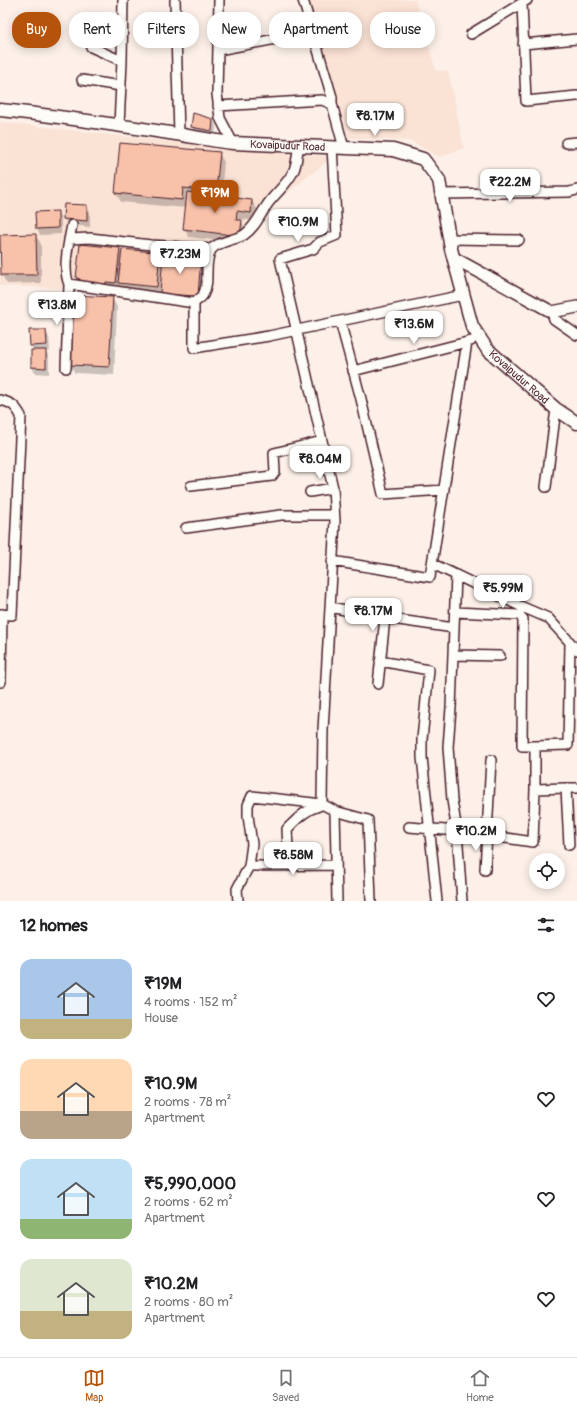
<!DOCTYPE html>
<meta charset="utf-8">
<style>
body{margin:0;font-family:Pangolin,sans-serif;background:#f2f2f2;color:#202124;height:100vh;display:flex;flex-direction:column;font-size:15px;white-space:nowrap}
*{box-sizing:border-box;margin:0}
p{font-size:13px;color:#757577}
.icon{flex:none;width:22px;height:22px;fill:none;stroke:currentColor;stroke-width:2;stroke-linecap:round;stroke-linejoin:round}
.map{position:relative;height:901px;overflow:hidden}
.drawer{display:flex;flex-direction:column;background:#fff;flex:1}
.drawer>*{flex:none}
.top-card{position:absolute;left:12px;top:12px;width:553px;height:36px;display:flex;gap:8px}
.tools{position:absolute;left:529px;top:853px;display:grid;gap:8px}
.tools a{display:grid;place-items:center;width:36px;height:36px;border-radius:50%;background:#fff;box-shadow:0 2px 10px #0003;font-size:20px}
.price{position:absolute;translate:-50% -34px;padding:0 9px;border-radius:8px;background:#fff;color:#222;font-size:13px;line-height:26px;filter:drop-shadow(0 1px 2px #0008)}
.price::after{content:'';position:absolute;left:50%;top:24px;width:12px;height:9px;margin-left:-6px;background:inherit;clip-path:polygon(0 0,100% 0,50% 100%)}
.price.on{background:#b45309;color:#fff}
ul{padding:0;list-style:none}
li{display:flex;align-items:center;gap:12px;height:100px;padding:0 20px}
li span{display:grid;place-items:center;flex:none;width:112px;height:80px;border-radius:12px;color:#555}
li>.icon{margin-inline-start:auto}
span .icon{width:48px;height:48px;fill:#fffc;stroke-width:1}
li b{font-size:17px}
h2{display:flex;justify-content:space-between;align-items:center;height:48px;padding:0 20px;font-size:17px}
.tag{padding:0 14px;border-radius:16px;background:#fff;box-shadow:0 2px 10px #0003;font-size:14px;line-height:36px}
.tag.on{background:#b45309;color:#fff}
.menu{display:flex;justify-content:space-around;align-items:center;height:56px;border-top:1px solid #e0e0e0;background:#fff;font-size:11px;color:#757577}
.menu a{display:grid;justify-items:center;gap:2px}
.menu .on{color:#b45309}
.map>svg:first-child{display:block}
.built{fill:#fae2d5}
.shadow{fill:#0003;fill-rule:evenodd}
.building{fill:#f7c1aa;stroke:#4a1f2b}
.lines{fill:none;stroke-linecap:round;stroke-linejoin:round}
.minor-casing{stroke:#4a1f2b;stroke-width:12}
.tertiary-casing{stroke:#4a1f2b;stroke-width:14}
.secondary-casing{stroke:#4a1f2b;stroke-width:15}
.minor{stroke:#fdfcf7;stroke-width:9}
.tertiary{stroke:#fdfcf7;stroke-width:11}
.secondary{stroke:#fdfcf7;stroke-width:12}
.labels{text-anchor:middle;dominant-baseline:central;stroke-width:3.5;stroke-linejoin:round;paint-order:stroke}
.street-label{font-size:11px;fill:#4a1f2b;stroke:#fdfcf7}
</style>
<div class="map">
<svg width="577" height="901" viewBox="0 0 577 901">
<rect width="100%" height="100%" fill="#fcf0e8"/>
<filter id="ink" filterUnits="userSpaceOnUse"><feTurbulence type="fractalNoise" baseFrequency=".025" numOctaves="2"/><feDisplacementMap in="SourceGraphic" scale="8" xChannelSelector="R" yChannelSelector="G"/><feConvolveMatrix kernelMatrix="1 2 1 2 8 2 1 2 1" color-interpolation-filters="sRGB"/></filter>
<g filter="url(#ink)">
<path class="built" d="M306,0h109l21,71h12l16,77 -24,9 -30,-16 -61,-3z
M0,122l207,24 125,11 -109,88 -22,33 -15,14 -186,-6z"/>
<path class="shadow" d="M213,119l3,7 -1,11 -19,-4 -4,-6z
M121,144l98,9 5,9 -3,35 31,4 5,8 -2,12 -14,-2 5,11 -2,14 -55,-7 -5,-8 2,-21 -65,-6 -5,-9z
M65,205l22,1 3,6v15l-22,-2 -4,-6z
M57,212l4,6v16l-21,1 -3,-6z
M1,236h35l5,8v39l-34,1 -5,-9z
M120,249l2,4 78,5 5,8 -2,38 -37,-2 -42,-11 -3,-4 -1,4 -10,3 -25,-2 -8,-14zM82,283l28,3v2z
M112,298l5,9 -3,68 -39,-2 -5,-8z
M46,331l3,6 1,14h-4l3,7v16l-14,-1 -3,-6v-16h2l-3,-6z"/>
<path class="building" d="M193,113l20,6 -1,12 -21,-4z
M120,143l100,9 -4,39 -33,-3 -1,12 -67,-7z
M187,192l65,8 -1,13 -14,-2 -1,9h6l-2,16 -57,-7z
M64,204l23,1v16l-24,-2z
M58,211v17l-22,1 -1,-17z
M36,234l1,41h-36l-1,-40z
M80,244l40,4 -4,35 -10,-1 -1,4 -26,-3 1,-4 -4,-1z
M122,249l41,4 -1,10 -3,-1 -2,25 -39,-4z
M163,254l38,3 -3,39 -38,-2z
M73,295l40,2 -4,70 -40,-2z
M29,330h17l1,15 -17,1z
M31,350h15v18l-15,-1z"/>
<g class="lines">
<g class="minor-casing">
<path id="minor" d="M175,0l4,134
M219,0l-2,94 3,24 13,25
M303,0l29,97v7l12,44
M522,3l4,98 51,-5
M471,34l56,-34
M523,44l54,-5
M91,47l31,14
M218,50l95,-18
M82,80l39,6
M218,106l104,-6 10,4
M119,126l3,-65 1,-61
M566,143l11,-1
M332,147l5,88 -17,7 -7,7 -33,10 53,229 2,33 -12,209 -1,74 13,7 2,90
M442,194l127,-2 8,-2
M72,225c-3,16 -10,44 -3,59l125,19c2,-2 7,-5 9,-8 8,-14 0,-31 8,-45 5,-8 24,-10 33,-15 12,-8 17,-23 26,-34 8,-10 19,-19 24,-31 3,-7 3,-17 5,-24
M69,239l21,-1 61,7 61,4
M450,239l69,1
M194,303v45l75,-12 194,-41
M552,312l2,7 23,16
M340,321l21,78 22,95 61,-4
M66,368l3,-84
M353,371l118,-30
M0,400c12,3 15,5 21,16l-9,199 -12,-1
M191,486l81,-10 3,-4 -1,-19 48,-12
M546,487l10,-78
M310,492l23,-4
M186,528l95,-13h53
M332,561l98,16 37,-235
M433,564l87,42 28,12 29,32
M330,607l55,11 -7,66
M455,612l64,3 4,4 -1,127h13v43l-2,53 -76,-11 -5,-31 -4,-53 3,-39 5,-133
M385,618l69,10
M453,655l47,1
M380,661l49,9 -7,69v18l15,144
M1,682l1,-68
M535,746l33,-1 2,-102
M566,788h11
M535,789l31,-1 3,57
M335,811l33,9 3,81
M409,827l48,4 5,70
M249,866l87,-1
M289,866l-2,-37c10,-10 18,-19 32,-23
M485,870l6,-110
M238,901l-1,-12 12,-23 3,-22 -4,-28v-11l4,-9 70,8"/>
</g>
<g class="tertiary-casing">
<path id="tertiary" d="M454,258l98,54 25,-5"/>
</g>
<g class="secondary-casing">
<g id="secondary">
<path id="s1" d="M0,110c59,6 117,15 176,24 19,3 38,7 57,9l160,7 30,9 16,21 12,69 21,77 15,23 69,60 21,14"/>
</g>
</g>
<use href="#minor" class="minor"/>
<use href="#tertiary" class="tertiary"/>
<use href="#secondary" class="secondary"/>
</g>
</g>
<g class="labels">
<g class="street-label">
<text stroke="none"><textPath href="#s1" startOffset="290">Kovaipudur Road</textPath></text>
<text stroke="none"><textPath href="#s1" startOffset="673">Kovaipudur Road</textPath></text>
</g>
</g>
</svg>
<div class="tools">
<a><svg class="icon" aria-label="locate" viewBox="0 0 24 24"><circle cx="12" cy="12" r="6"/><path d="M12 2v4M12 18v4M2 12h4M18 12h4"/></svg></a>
</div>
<b class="price" style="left:375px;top:137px">₹8.17M</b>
<b class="price" style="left:510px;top:203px">₹22.2M</b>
<b class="price on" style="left:215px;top:214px">₹19M</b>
<b class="price" style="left:298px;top:243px">₹10.9M</b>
<b class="price" style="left:180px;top:275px">₹7.23M</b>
<b class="price" style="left:57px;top:326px">₹13.8M</b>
<b class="price" style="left:414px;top:345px">₹13.6M</b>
<b class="price" style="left:320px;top:480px">₹8.04M</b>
<b class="price" style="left:503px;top:609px">₹5.99M</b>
<b class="price" style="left:373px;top:632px">₹8.17M</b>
<b class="price" style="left:476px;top:852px">₹10.2M</b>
<b class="price" style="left:293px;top:876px">₹8.58M</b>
<div class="top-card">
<a class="tag on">Buy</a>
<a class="tag">Rent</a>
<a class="tag">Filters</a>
<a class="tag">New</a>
<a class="tag">Apartment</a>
<a class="tag">House</a>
</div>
</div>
<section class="drawer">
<h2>12 homes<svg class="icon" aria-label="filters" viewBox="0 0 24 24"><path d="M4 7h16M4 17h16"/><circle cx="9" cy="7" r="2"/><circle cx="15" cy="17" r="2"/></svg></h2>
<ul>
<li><span style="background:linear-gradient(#a9c7e8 75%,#c2b280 0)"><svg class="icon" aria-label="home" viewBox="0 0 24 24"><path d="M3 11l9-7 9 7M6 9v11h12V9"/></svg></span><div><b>₹19M</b><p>4 rooms · 152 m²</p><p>House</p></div><svg class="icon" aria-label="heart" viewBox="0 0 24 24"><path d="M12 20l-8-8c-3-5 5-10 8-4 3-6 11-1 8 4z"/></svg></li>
<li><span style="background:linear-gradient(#ffd9b3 65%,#b9a48a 0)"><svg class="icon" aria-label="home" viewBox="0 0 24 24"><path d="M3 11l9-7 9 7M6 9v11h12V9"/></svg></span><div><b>₹10.9M</b><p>2 rooms · 78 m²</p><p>Apartment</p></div><svg class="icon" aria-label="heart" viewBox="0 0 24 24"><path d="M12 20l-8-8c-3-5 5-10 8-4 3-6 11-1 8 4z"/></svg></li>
<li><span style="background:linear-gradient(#bfe0f5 75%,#8fb573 0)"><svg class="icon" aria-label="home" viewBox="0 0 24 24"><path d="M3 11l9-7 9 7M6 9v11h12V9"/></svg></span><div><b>₹5,990,000</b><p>2 rooms · 62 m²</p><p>Apartment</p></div><svg class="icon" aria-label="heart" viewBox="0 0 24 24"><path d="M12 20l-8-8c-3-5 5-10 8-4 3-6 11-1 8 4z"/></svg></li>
<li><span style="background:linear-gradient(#dfe7d0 65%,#c2b280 0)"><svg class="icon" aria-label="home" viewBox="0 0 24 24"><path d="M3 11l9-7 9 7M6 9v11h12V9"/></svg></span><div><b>₹10.2M</b><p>2 rooms · 80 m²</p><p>Apartment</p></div><svg class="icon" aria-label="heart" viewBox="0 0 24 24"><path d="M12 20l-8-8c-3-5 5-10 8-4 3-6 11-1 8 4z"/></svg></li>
</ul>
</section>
<nav class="menu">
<a class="on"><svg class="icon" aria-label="map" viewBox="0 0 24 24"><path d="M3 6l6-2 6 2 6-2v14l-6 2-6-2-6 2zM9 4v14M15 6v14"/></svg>Map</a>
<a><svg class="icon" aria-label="saved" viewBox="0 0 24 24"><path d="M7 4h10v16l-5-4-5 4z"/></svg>Saved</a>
<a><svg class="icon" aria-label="home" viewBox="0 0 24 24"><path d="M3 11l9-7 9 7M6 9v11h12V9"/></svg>Home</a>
</nav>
